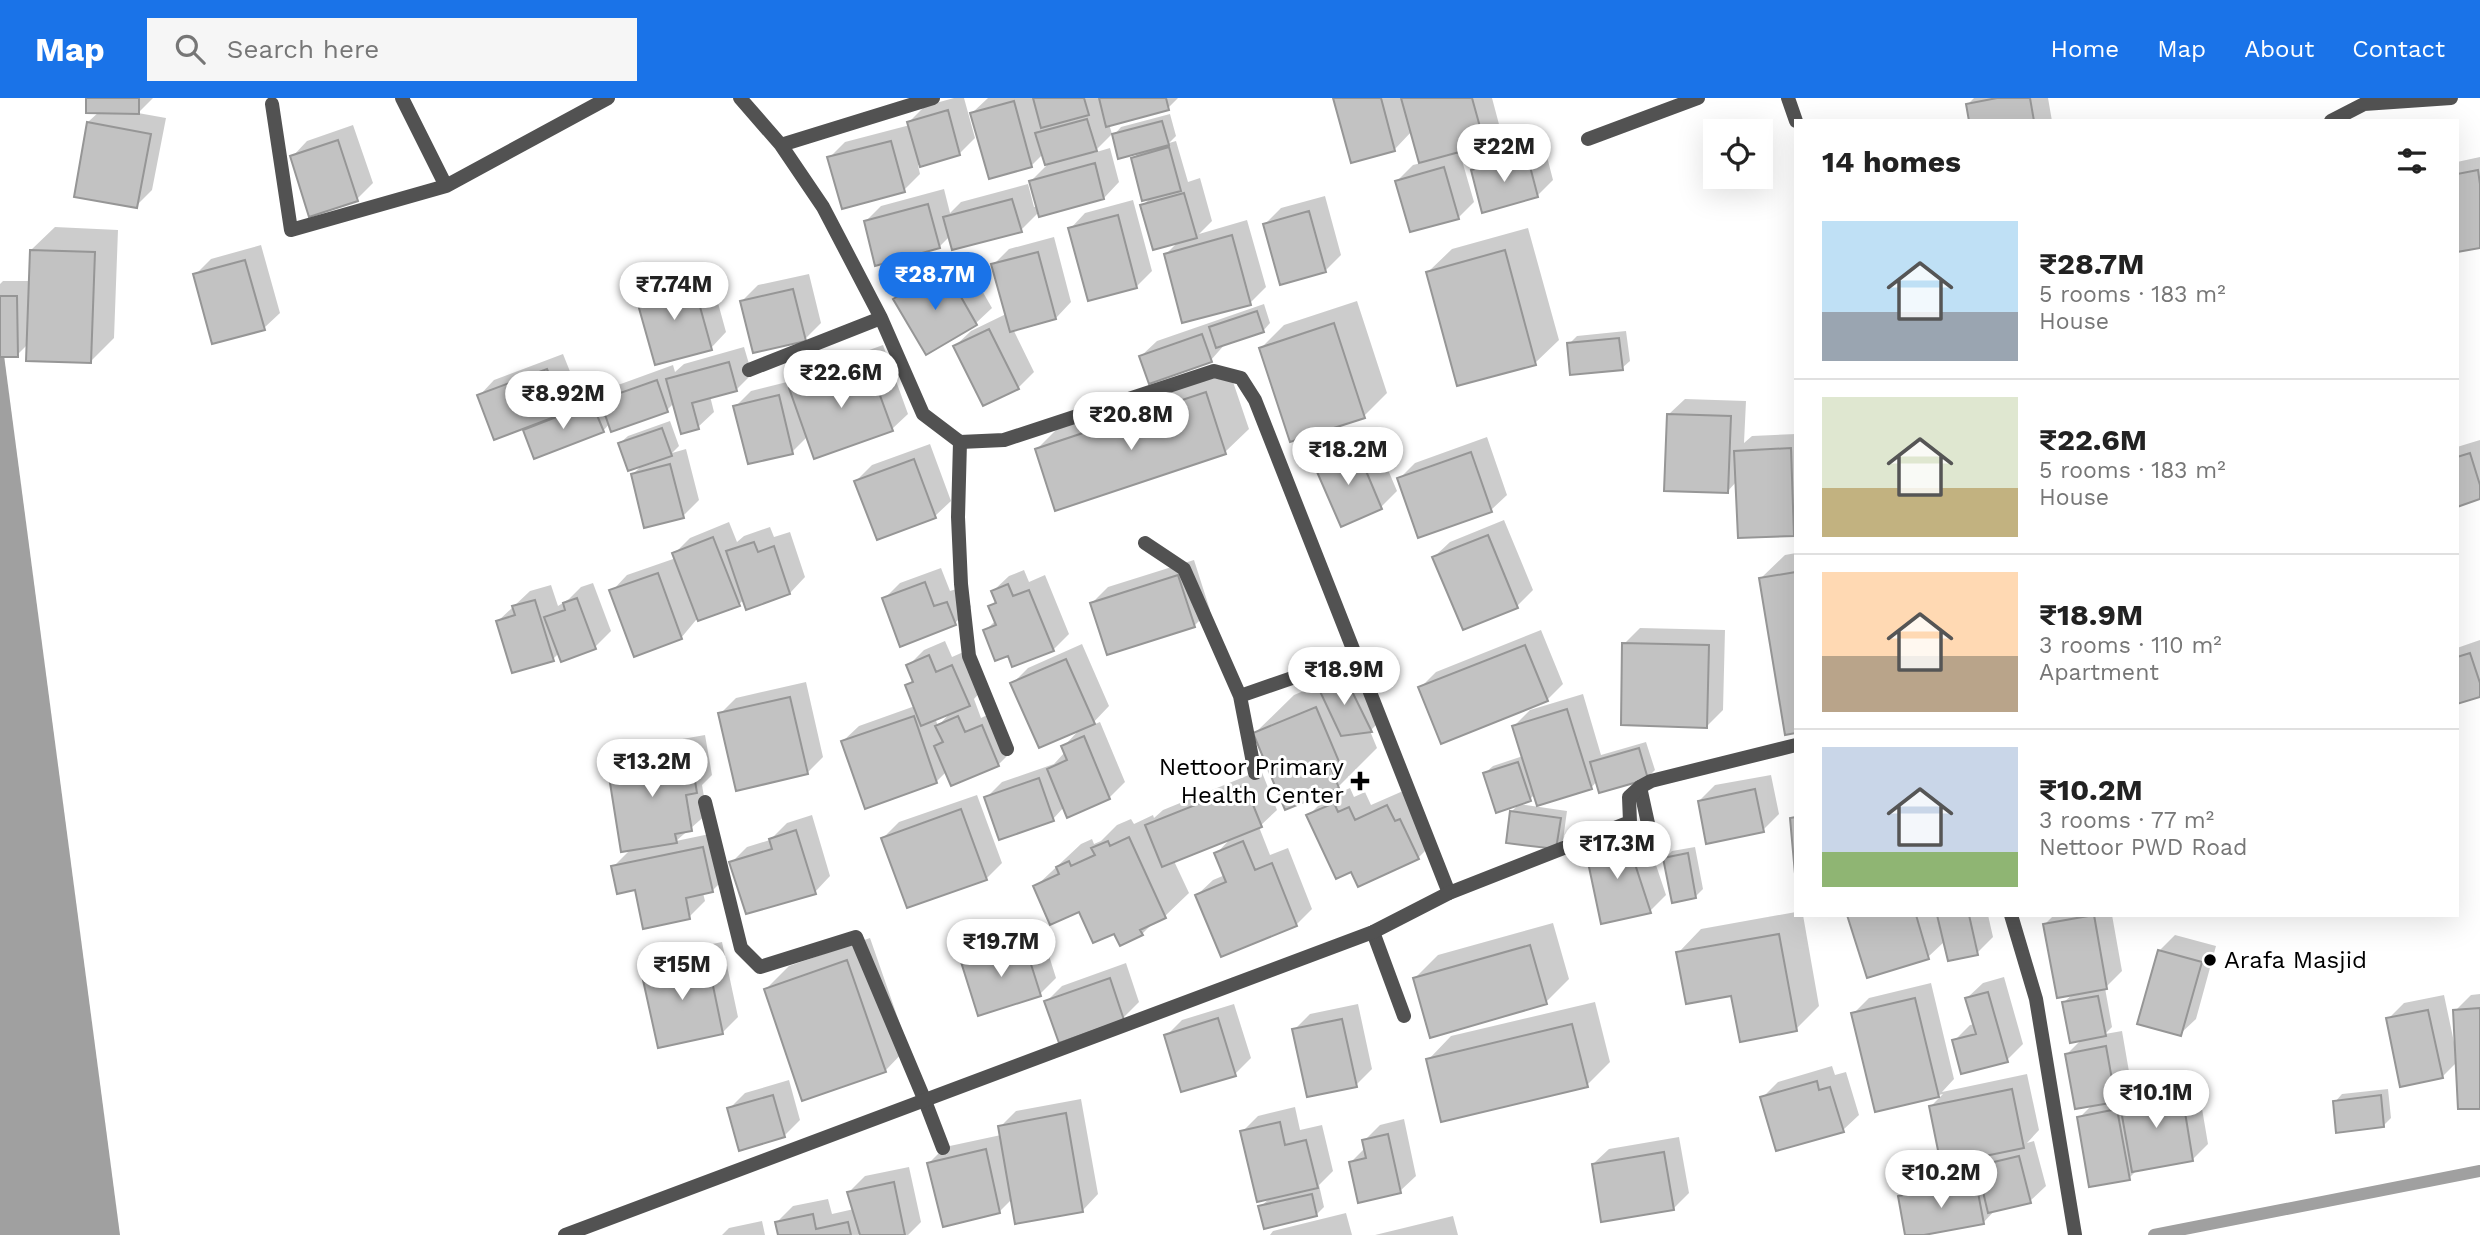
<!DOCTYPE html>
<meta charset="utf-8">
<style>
body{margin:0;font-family:"Work Sans",sans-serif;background:#f6f6f6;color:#222;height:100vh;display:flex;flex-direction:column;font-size:26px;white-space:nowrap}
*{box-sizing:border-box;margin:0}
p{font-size:23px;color:#767676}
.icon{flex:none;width:38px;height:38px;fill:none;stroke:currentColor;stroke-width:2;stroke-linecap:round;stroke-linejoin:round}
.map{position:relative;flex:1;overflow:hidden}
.panel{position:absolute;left:1794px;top:21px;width:665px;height:798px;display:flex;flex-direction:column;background:#fff;border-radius:0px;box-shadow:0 7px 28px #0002}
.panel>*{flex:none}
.buttons{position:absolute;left:1703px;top:21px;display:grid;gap:14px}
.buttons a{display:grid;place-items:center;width:70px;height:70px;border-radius:0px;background:#fff;box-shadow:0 7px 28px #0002;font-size:35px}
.price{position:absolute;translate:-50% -60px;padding:0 16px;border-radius:24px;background:#fff;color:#222;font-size:23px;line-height:46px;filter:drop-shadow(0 2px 4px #0008)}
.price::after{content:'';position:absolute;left:50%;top:42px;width:21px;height:16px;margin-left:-10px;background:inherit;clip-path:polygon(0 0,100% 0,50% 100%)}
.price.active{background:#1a73e8;color:#fff}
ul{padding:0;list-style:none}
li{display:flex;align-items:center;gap:21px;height:175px;padding:0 28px}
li+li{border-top:2px solid #e0e0e0}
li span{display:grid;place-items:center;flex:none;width:196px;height:140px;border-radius:0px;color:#555}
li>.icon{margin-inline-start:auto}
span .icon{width:84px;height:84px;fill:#fffc;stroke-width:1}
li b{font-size:30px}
h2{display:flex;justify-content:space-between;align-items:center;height:84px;padding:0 28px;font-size:30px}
header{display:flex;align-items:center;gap:42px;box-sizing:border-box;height:98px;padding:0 35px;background:#1a73e8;color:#fff}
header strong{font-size:33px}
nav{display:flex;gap:38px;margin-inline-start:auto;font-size:24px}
.search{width:490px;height:63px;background:#f6f6f6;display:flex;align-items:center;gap:18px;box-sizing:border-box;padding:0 24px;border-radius:0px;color:#767676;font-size:26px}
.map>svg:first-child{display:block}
.water{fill:#a0a0a0}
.shadow{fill:#0003;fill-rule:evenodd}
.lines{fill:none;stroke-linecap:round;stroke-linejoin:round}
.stream{stroke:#a0a0a0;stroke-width:12}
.building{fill:#c2c2c2;stroke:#969696;stroke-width:2}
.service{stroke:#525252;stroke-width:14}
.minor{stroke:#525252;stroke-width:14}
.tertiary{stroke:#525252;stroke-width:14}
.poi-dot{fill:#000;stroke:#fff;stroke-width:2.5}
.labels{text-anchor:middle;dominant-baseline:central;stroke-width:6;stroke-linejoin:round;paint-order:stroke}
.poi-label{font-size:24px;fill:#000;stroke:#fff;text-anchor:end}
</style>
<header>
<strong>Map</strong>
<div class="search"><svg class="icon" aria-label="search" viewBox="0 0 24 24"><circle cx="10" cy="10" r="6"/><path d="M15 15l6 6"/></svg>Search here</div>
<nav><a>Home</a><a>Map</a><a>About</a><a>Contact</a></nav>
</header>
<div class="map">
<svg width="2480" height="1137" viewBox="0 0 2480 1137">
<rect width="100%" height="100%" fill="#fff"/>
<path class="water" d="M0,227l120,910h-120z"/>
<path class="shadow" d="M88,0h65l-15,15 28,5 -14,72 -16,16 -48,-84 12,-11z
M954,0h10l11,40 -16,16 -41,11 2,9 -16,16 -75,-32 16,-16 65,-17 -1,-3 16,-16z
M988,0h190l-10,10 -59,16 3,10 -19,19 17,-5 9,34 -15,16 -65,14 -18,18 -71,6 -11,11 -74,-25 16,-16 63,-17 6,24 11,-11 67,-18 6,23 4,-1 -7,-25 19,-19 -7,-8 -12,12 -59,-53z
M1335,0h157l8,30 -16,16 -25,6 15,52 -16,16 -61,-37 16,-16 8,-2 -9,-32 -17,18z
M1974,0h74l4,23h-81l-3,-17z
M1170,16l6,22 -7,7 7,-2 12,41 12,-4 12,43 -13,13 48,-14 19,67 -16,16 -84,-49 12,-12 -36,-36 9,-9 -18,-38 7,-8 -26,-16 7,-8z
M353,27l20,58 -16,16 -65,-42 15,-16z
M1543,43l10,39 -16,16 -64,-25 16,-16z
M2480,59v89l-23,4v-88z
M1325,98l16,59 -16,16 -60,-47 16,-16z
M1133,102l19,71 -16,16 -66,-58 15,-16z
M55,129l63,3 -4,108 -23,23 -63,-17 -11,11h-17v-71l3,-3h27l1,-31z
M1528,130l31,112 -24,23 -107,-91 24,-23z
M1054,139l17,65 -15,16 -43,11 21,43 -16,16 -63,-42 16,-15 35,-17 -13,-49 16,-16z
M261,147l19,68 -16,15 -69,-53 16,-16z
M961,156l31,54 -16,15 -49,29 -32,-53 16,-16z
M707,165l19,69 -15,16 -74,-54 16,-16z
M809,176l12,49 -16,16 -63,-38 16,-16z
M1357,203l30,92 -23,23 -103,-68 23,-23z
M1264,206l6,19 -7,8 -37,12 -15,17 -70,-4 16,-15z
M1626,233l4,30 -8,7 -53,-24 8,-8z
M883,247l25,69 -16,15 -84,7 -16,16 -57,-45 16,-16 44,-11 1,4 10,-11z
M744,249l8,27 -16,16 -26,6 4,16 -16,15 -24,-24 -7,7 -57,13 -7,8 -68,26 -11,-30 -45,-31 15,-16 69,-26 18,45 27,-11 2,5 8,-8 55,-20 2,7 9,-8z
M1229,272l20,59 -24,23 -188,-3 23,-23z
M1685,301l61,2 -2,42 8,-7 44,-2v98l-2,2 -57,-53 -10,11 -58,-78z
M670,323l9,25 -7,7 14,-4 13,51 -16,16 -51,-41 12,-12 -24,-20 8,-7z
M1372,334l25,59 -16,16 -39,17 -26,-59 16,-16z
M1487,339l20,58 -16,15 -92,-31 16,-16z
M2480,342v57l-23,8v-58z
M930,346l21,57 -16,15 -79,-35 16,-16z
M1504,422l29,70 -16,16 -83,-49 16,-15z
M729,424l8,20 7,-6 26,-9 4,10 16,-5 15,45 -15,16 -45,6 -6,5 -43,16 -15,18 -69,-47 15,-16 49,-17 -2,-4 16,-16z
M1796,455v179l-35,-154 24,-23z
M1194,462l16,50 -16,16 -102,-23 16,-16z
M941,470l9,23 13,-4 8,20 -16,16 -71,-24 16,-16z
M1024,472l5,12 16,-7 24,59 -16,16 -44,4 -24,-23 11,-11 -6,-13 7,-7 -4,-9 16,-15z
M593,485l18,48 -16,16 -33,13 -3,-7 -6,6 -55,-38 32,-30 21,-6 7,21 11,-7 12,-12z
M1640,530l85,2 -2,80 -16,16 -83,-82z
M1541,532l22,54 -16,16 -127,-12 16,-16z
M2480,542v55l-23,8v-55z
M945,543l7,16 16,-7 16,38 -10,11 7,19 17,-8 16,39 -16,16 -51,6 -11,11 -93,-41 16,-15 56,-20 -8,-20 7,-7 -6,-13 16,-16zM952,613l-14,15 -3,-8z
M1082,546l27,62 -19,20 10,-4 25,60 -16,16 -45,9 -11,12 -67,-21 16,-16 52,-18 11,-12 -2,-5 19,-20 -70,-43 16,-16z
M1351,568l2,5 2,-2 23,54 -8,8 7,17 -39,39 -52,21 -31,-75 39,-38 26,-11 7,-7z
M806,584l17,75 -16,16 -87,-59 16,-16z
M1583,596l18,61 45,-13 9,28 -8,8 -50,3 -6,7 -56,6 -5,5 -45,-26 8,-7 30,-10 -9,-30 16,-16z
M705,637l7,40 -10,10 5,29 -31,27 43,-9 9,43 -16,16 -9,2 2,8 -16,16 -52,-29 -24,-21 19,-19 -23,-83 16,-16z
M1261,672l16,40 -18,17 11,28 18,-7 24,61 -16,16 -99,-30 16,-15 12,-5 -9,-21 16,-17 -58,24 15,32 -24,23 -10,5 -13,13 -27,-3 -80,-44 46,-43 11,-5 2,5 7,-3 16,-16 14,-6 3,5 19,-9 1,3 9,-8z
M1771,677l8,39 -16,16 -64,-29 16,-16z
M1350,690l4,9 11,-5 6,13 32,-14 31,51 -16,16 -67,11 -43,-53 16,-16z
M977,697l25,68 -16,16 -103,-41 16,-16z
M1519,706l48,7 -4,29 -8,7 -43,-36z
M812,717l18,61 -15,16 -84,-29 16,-16 23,-7 17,-17z
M1650,724v25l16,48 -16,16 -63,-63 16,-15z
M1695,749l8,42 -8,8 -30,-39 7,-7z
M1796,814v3h7l16,91 -23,23 -64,-35 -54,-41 23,-24z
M1849,817h87l2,5 2,-1 -1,-4h49l5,22 -16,16 -32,-12 -17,16z
M2054,817h58l10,56 -17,17 7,39 -7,7 17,-3 10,58 5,-6 59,-10 12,71 -16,16 -54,9 -9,9 -50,-60 13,-13 -25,-51 15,-15 -18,-37 10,-9 -29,-69z
M1553,825l16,56 -23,23 -131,-24 23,-23z
M1040,829l16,51 -16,16 -77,-31 16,-16z
M2175,837l41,11 -20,73 -16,15 -21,-83z
M870,840l38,109 -23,24 -119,-82 23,-23z
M722,844l16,75 -16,16 -79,-62 16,-16z
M1126,865l13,39 -16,16 -77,-16 16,-16z
M2004,879l19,67 -16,16 -53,-19 16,-16 5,-1 -8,-26 16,-15z
M1931,885l23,96 -12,13 85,-18 12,56 -12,13 7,-2 12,45 -16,15 -34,8 -13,14 -76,12 -7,-38 15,-16 64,-11v-4l13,-13 -62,-46 13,-13 -67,16 -23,-96 16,-16z
M2480,896v113l-22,-46 -16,16 -54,-58 16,-16 40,-8 11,52h2l-2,-36 16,-16z
M1595,904l15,60 -23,23 -159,-25 23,-24z
M1234,906l17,54 -16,16 -69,-38 16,-16z
M1358,906l14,65 -16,16 -62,-55 16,-16z
M1832,968l3,9 11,-3 13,43 -16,15 -81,-32 16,-16z
M789,982l11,40 -16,16 -55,-27 16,-16z
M2388,991l3,29 -8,8 -48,-24 7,-8z
M1081,1001l17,95 -15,16 -71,-11 -12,12 -71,-48 16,-16 56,-12 -1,-8 16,-16z
M1295,1009l5,23 22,-5 11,46 -14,14 5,22 -8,8 -56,-8 10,-9 -28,-66 16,-16z
M1404,1021l12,57 -16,15 -49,-29 15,-15 -2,-6 16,-16z
M1679,1039l10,56 -16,16 -80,-45 16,-15z
M909,1069l12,55 -13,13h-46l-1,-2 -3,2h-78l-3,-13 16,-16 35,-7 4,15 22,-5 -5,-17 16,-16z
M1346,1115l6,22h-82l3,-4z
M1453,1118l5,19h-83z
M762,1123l3,14h-43l7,-7z"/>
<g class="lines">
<path class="stream" d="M2154,1137l326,-64"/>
</g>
<path class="building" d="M86,0h53v16l-53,-1z
M1033,0h51l5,17 -48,13z
M1099,0h67l3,12 -63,17z
M1333,0h48l14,53 -44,12z
M1401,0h71l13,47 -66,18z
M1997,0h33l4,23h-65l-3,-17z
M1014,3l18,66 -43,12 -19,-66z
M948,12l12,45 -40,12 -13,-45z
M1087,21l10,32 -52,14 -10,-32z
M1162,23l7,24 -51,14 -6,-25z
M87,24l64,12 -14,74 -63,-11z
M338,42l20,61 -49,16 -19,-61z
M891,43l14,51 -63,17 -15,-52z
M1169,49l12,44 -39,10 -11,-43z
M1527,57l11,42 -56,16 -11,-43z
M1095,65l9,36 -65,18 -10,-36z
M1444,69l15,52 -49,13 -15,-51z
M2478,72l2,14v64l-23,4v-78z
M1184,95l13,45 -44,12 -13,-45z
M1012,101l10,33 -70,18 -9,-33z
M928,106l12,44 -65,18 -11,-45z
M1309,113l17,61 -46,13 -17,-61z
M1118,117l19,73 -49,13 -20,-73z
M1232,137l19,70 -69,18 -18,-69z
M30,152l65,2 -4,111 -65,-2z
M1505,152l31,115 -79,21 -31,-114z
M1038,154l18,67 -46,13 -19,-68z
M245,162l20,70 -53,14 -19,-70z
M945,171l32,56 -51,30 -33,-56z
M692,180l20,72 -57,15 -20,-71z
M793,191l13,52 -53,12 -13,-52z
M0,198h17l1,61h-18z
M1257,213l7,21 -48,16 -7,-21z
M1334,225l31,95 -75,24 -31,-94z
M989,231l30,60 -36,17 -30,-60z
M1202,236l10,28 -63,22 -10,-28z
M1619,240l4,32 -53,5 -3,-32z
M867,262l26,71 -79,28 -25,-71z
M729,264l8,29 -45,12 7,26 -18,5 -15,-55z
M547,271l18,44 -71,27 -17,-45z
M657,282l11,32 -57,20 -11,-32z
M1206,294l20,62 -171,57 -20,-62z
M779,297l14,59 -45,10 -15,-58z
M592,305l12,29 -70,27 -11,-29z
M1667,316l64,2 -3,77 -64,-2z
M662,330l10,28 -44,15 -10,-28z
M1356,349l26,62 -41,18 -27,-62z
M1791,350l3,88 -56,2 -4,-87z
M1471,354l21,60 -74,26 -21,-60z
M2470,355l10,32v14l-23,8v-50z
M914,361l22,59 -59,22 -23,-59z
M670,366l14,54 -40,10 -13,-54z
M1488,437l30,73 -55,22 -31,-73z
M713,439l27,69 -42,15 -26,-68z
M754,444l4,10 16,-6 16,48 -44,16 -20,-59z
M1796,474v161l-11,2 -26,-157z
M658,475l24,66 -48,18 -25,-67z
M1178,477l17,52 -88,28 -17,-52z
M925,484l9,24 13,-4 9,23 -56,22 -18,-49z
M1008,486l5,12 16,-6 25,61 -42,16 -4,-11 -13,5 -12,-31 13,-5 -8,-19 8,-3 -5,-12z
M577,500l19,51 -35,13 -17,-45 21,-7 -2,-7z
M535,502l19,61 -42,12 -16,-52 19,-6 -3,-9z
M1622,545l87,2 -2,83 -86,-3z
M1525,547l23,56 -107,43 -23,-57z
M2470,555l10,30v14l-23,7v-47z
M929,557l7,17 16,-7 18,41 -49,20 -16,-41 8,-3 -7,-17z
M1066,561l29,65 -56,24 -29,-65z
M1343,575l29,59 -31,4 -24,-51z
M790,599l18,77 -72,17 -18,-78z
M1316,609l24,57 -9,4 8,20 -54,22 -32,-77z
M1567,611l25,80 -55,17 -25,-80z
M914,618l23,67 -72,26 -24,-68z
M958,618l7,16 17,-7 17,41 -48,20 -17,-40 9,-4 -8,-16z
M1084,638l26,63 -43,19 -20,-49 20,-9 -6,-14z
M1639,650l9,31 -49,14 -9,-31z
M690,652l7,43 -11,2 6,36 -17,3 2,9 -56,9 -14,-88z
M1518,664l13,39 -35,12 -13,-40z
M1039,680l15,43 -55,19 -15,-43z
M1245,687l17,42 -100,40 -17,-42z
M1755,691l9,43 -58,12 -8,-43z
M1334,705l4,9 11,-5 6,13 32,-15 8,16 5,-2 19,40 -61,28 -7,-15 -15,7 -30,-64z
M961,711l26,71 -80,28 -26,-70z
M1510,713l51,7 -5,31 -50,-6z
M1796,719v68l-6,-67z
M796,732l20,64 -70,20 -17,-52 43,-13 -3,-10z
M1129,739l37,81 -26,12 3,5 -23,11 -6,-12 -21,9 -14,-31 -29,13 -17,-39 26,-12 -3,-7 13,-6 2,5 24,-11 -4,-7 17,-7 2,5z
M1635,739v27l16,49 -50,11 -16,-76z
M1243,743l12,29 17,-7 25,63 -76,31 -26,-62 31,-13 -12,-29z
M703,749l10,45 -27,6 4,21 -47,10 -8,-39 -18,4 -6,-28z
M1688,755l8,45 -24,5 -9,-45z
M1847,817h69l13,44 -62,19z
M1937,817h32l9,40 -30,6z
M2094,817l13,74 -50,9 -14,-74z
M1779,836l18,97 -57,11 -9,-46 -45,8 -10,-52z
M1024,844l17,54 -63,20 -17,-54z
M1530,847l17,59 -117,34 -17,-60z
M2158,852l44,12 -21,74 -44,-12z
M707,859l16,77 -65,14 -17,-77z
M847,862l39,112 -84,29 -38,-112z
M1110,880l14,42 -65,23 -15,-42z
M1988,894l20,70 -47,12 -9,-34 24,-6 -11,-36z
M2098,898l8,40 -36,7 -8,-41z
M1915,900l24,99 -64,15 -24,-99z
M2480,910v101h-22l-5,-99z
M2428,912l15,68 -43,9 -14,-69z
M1218,920l18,58 -55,16 -17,-57z
M1342,921l15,68 -50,10 -15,-68z
M1572,926l16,63 -147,35 -15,-63z
M2106,948l10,56 -41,7 -10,-55z
M1817,983l2,9 11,-3 14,45 -68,19 -16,-54z
M2181,990l12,73 -61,11 -13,-73z
M2012,991l12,59 -83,17 -12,-59z
M773,997l12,42 -46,14 -12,-43z
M2381,997l3,32 -48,6 -3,-32z
M2117,1011l13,71 -41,7 -12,-70z
M1066,1015l17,99 -68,12 -17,-98z
M1280,1024l5,23 21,-5 12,48 -61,14 -17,-71z
M1388,1036l13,59 -43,10 -9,-41 17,-4 -4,-18z
M986,1051l14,64 -57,14 -16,-64z
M1664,1054l10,58 -73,12 -9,-58z
M2019,1058l12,47 -43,10 -11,-47z
M894,1084l11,53h-45l-13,-43z
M1976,1084l8,42 -60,11h-19l-7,-39z
M1312,1096l5,22 -53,13 -6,-23z
M813,1116l3,15 32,-7 3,13h-73l-3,-13z"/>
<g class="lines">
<path class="service" d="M960,344l-2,75 3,67 8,72 38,93
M1145,445l39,26 56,127 15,77
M1240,598l116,-40"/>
<path class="minor" d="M402,0l44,88
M740,0l41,47 42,62 58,111 42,96 37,28 44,-2 210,-69 27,7 14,22 194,493
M272,6l19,126 155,-44 162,-88
M2331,23l33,-17 87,-6
M1588,41l110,-41
M781,47l152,-47
M749,272l132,-52
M1640,689l14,64
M705,704l36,146 19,19 96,-30 69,164 18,47
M1373,834l31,84"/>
<path class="tertiary" d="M1788,0l8,23
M2011,817l25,84 39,236
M565,1137l808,-303 76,-39 181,-71 -1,-25 11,-10 11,-6 145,-36"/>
</g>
<g class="poi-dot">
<path d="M1356.5 672.5h7v7h7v7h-7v7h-7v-7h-7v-7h7z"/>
<circle cx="2210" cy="862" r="7"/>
</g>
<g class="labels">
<g class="poi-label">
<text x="1344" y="669">Nettoor Primary<tspan x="1344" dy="28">Health Center</tspan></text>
<text x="2224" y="862" text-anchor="start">Arafa Masjid</text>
</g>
</g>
</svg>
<div class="buttons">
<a><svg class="icon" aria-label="locate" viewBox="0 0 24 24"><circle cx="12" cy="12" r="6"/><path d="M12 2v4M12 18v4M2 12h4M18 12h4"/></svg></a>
</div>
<b class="price" style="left:1504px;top:86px">₹22M</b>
<b class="price active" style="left:935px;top:214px">₹28.7M</b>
<b class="price" style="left:674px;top:224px">₹7.74M</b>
<b class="price" style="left:841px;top:312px">₹22.6M</b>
<b class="price" style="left:563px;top:333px">₹8.92M</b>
<b class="price" style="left:1131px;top:354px">₹20.8M</b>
<b class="price" style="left:1348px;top:389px">₹18.2M</b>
<b class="price" style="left:1344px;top:609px">₹18.9M</b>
<b class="price" style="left:652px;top:701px">₹13.2M</b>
<b class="price" style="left:1617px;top:783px">₹17.3M</b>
<b class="price" style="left:1001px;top:881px">₹19.7M</b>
<b class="price" style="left:682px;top:904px">₹15M</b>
<b class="price" style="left:2156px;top:1032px">₹10.1M</b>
<b class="price" style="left:1941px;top:1112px">₹10.2M</b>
<section class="panel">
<h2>14 homes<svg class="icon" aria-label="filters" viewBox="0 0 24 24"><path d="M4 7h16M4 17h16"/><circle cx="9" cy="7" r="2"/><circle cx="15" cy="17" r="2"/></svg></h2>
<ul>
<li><span style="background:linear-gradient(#bfe0f5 65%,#9aa5b1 0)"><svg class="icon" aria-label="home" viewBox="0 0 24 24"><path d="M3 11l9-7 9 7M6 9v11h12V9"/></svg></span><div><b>₹28.7M</b><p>5 rooms · 183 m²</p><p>House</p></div></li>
<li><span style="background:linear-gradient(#dfe7d0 65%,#c2b280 0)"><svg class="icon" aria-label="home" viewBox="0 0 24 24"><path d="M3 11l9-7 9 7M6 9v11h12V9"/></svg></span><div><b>₹22.6M</b><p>5 rooms · 183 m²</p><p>House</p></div></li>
<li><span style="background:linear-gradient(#ffd9b3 60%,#b9a48a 0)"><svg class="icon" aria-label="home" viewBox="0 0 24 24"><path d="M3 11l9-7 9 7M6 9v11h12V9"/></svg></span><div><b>₹18.9M</b><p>3 rooms · 110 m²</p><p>Apartment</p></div></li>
<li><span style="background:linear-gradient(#c9d6e8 75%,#8fb573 0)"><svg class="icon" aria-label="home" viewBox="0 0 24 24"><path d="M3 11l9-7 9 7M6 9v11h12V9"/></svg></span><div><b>₹10.2M</b><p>3 rooms · 77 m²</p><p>Nettoor PWD Road</p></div></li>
</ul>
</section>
</div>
